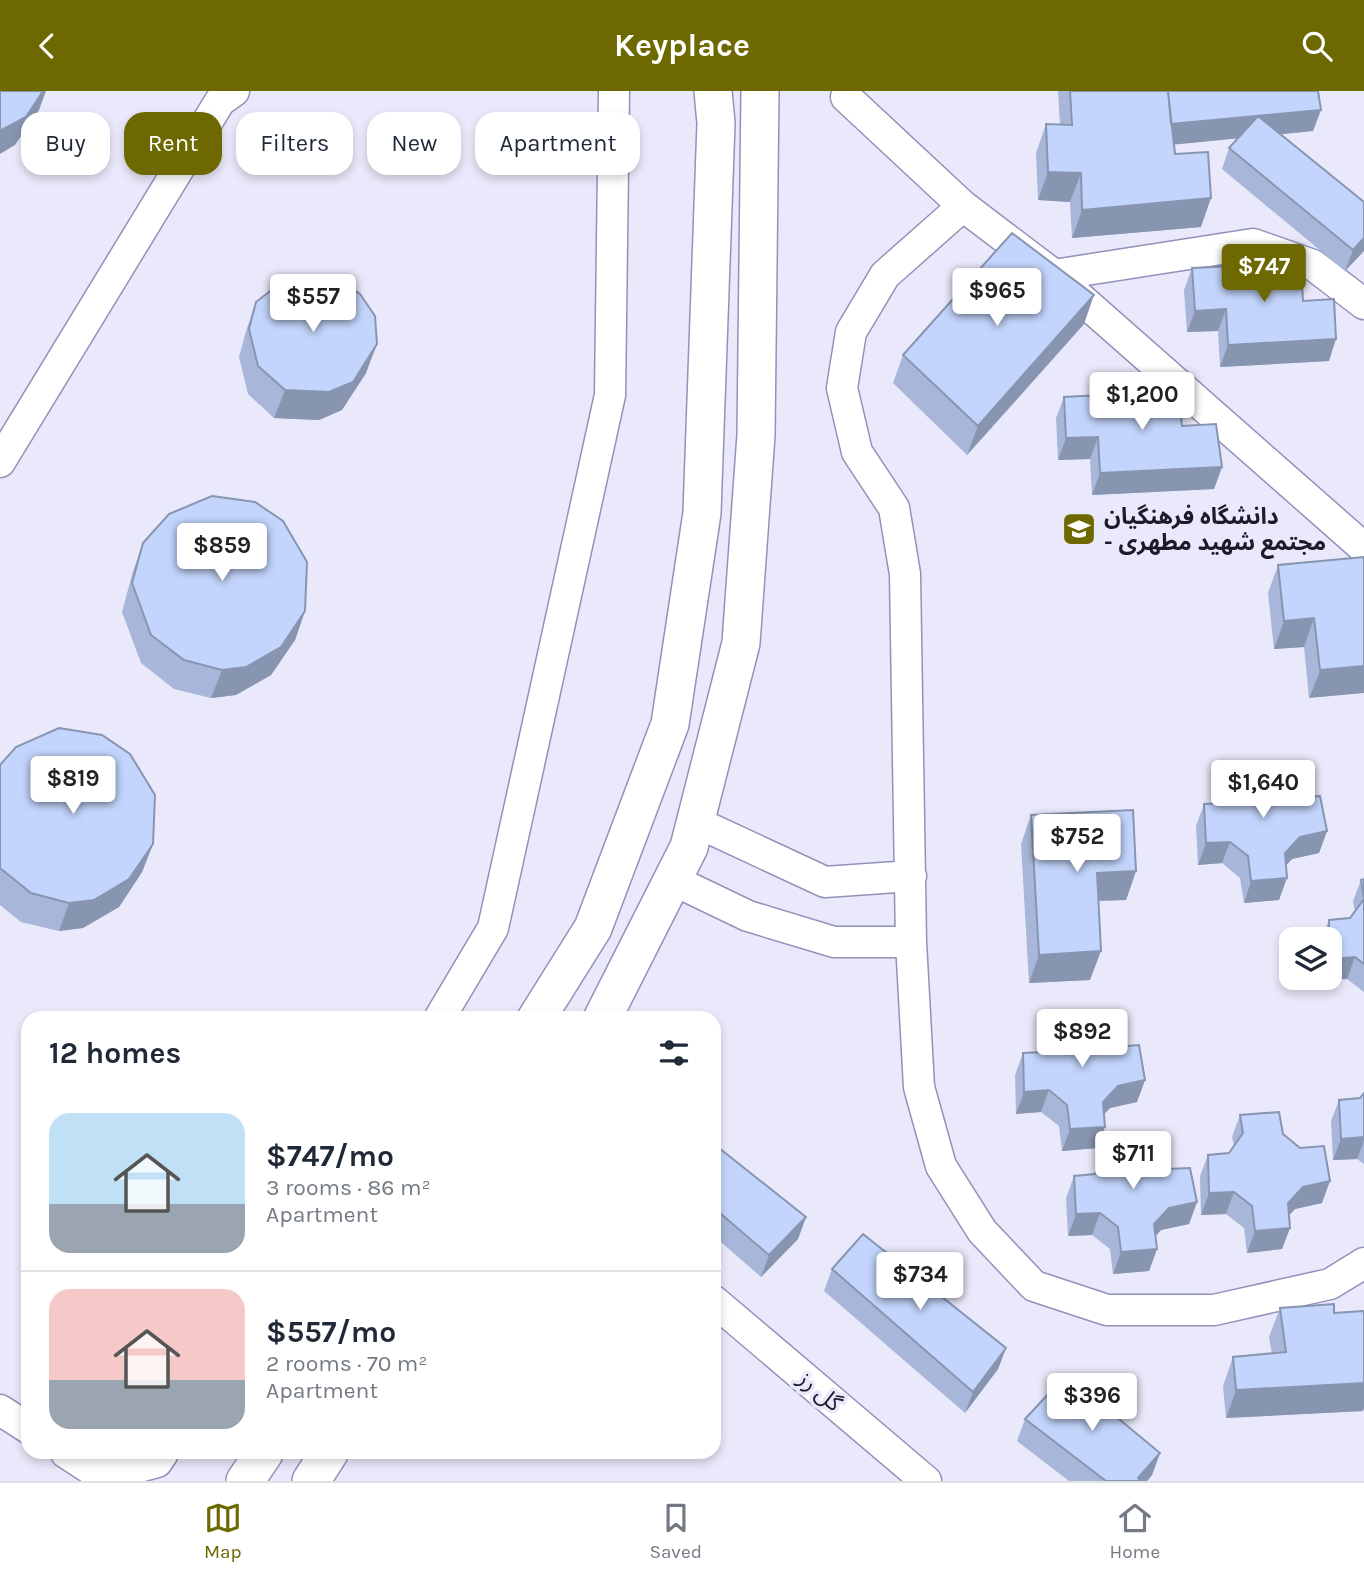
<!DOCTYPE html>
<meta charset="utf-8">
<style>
body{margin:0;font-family:Karla,"Noto Sans Arabic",sans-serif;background:#f2f2f3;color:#1f2937;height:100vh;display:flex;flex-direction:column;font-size:26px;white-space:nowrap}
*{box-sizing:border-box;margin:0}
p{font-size:23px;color:#747a83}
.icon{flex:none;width:38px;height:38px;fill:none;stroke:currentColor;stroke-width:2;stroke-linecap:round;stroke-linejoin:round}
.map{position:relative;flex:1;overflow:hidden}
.details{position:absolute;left:21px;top:920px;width:700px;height:448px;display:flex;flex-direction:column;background:#fff;border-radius:21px;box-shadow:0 4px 10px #0003}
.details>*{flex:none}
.guide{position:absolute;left:21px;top:21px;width:700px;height:63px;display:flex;gap:14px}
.tools{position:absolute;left:1279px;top:836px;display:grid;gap:14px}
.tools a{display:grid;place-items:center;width:63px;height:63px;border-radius:14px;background:#fff;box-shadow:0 4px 10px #0003;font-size:35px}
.price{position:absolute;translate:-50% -60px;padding:0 16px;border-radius:7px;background:#fff;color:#222;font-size:23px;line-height:46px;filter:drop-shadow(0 2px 4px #0008)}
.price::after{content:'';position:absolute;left:50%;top:42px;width:21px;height:16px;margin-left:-10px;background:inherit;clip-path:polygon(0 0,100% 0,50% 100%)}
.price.on{background:#6d6800;color:#fff}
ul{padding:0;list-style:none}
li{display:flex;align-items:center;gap:21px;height:175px;padding:0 28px}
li+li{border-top:2px solid #e0e1e3}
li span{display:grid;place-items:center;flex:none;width:196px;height:140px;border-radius:21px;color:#555}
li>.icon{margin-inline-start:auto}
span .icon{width:84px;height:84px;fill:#fffc;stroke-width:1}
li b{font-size:30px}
h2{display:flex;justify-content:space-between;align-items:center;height:84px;padding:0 28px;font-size:30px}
.pill{padding:0 24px;border-radius:21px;background:#fff;box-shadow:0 4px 10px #0003;font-size:24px;line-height:63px}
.pill.on{background:#6d6800;color:#fff}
header{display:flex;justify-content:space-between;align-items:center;height:91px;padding:0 28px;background:#6d6800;color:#fff;font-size:32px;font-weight:700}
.dock{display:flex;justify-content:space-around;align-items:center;height:98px;border-top:2px solid #e0e1e3;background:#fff;font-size:19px;color:#747a83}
.dock a{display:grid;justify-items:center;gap:4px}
.dock .on{color:#6d6800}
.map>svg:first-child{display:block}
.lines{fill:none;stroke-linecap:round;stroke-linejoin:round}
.minor-casing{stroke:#9291ba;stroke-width:33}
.major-casing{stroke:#9291ba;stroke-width:40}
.minor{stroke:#fff;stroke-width:30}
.major{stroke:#fff;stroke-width:37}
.wall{fill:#a8b7d9}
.shaded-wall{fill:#8895b0}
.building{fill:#c3d5fc;stroke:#8895b0;stroke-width:2}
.labels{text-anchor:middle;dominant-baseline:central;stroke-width:7;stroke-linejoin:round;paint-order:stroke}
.poi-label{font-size:23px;font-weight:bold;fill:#1c1b2b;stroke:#e9e9fb;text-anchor:start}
.street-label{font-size:23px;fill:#1c1b2b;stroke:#e9e9fb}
</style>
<header><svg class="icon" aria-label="back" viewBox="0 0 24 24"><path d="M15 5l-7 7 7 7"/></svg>Keyplace<svg class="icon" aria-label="search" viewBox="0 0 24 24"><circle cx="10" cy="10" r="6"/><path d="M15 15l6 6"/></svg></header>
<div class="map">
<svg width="1364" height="1390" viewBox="0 0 1364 1390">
<rect width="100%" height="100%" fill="#e9e9fb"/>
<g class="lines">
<g class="minor-casing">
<path id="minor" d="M846,6l117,109 91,69 310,273
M963,115l-78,69 -34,57 -9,56 15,64 37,56 11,66 6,368 8,145 22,79 41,65 52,55 73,24h107l116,-26 34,-21
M1054,184l199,-31 60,21 51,39
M0,371l220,-361 14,-10
M696,731l129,60 86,-6
M673,789l75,36 86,26h77
M439,928l54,-91 117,-533 4,-304
M714,1210l212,180
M0,1319l28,18
M66,1362l31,20 31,-3 29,-8 6,-9"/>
</g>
<g class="major-casing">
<path id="major" d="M536,928l57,-91 77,-204 32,-211 14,-390 -3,-32
M602,928l87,-172 52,-204 15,-208 4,-344
M245,1390l19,-28
M311,1390l18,-28"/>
</g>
<use href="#minor" class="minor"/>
<use href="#major" class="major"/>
</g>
<path class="wall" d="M1058,0h260l-5,40 -32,3 83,68v49l-19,20 -123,-102 7,-21 9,-10 -64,6 1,10 26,73 -129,11 -2,-36 -32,-2 -2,-47 10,-29 14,1z
M1192,177l111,33 26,60 -109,6 -2,-36 -31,1 -3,-42z
M256,211l110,71 -24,37 -23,10 -45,-2 -26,-24 -9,-37 7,-26z
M1084,233l-117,131 -74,-72 10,-28z
M1064,306l118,29 40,41 -8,22 -122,6 -2,-36 -32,1 -2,-42z
M143,452l162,68 -10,29 -24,35 -35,20 -25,3 -37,-9 -33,-26 -19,-51 11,-41z
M1364,466l-55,141 -5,-51 -30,2 -6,-56 10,-28z
M1236,673l44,20 47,47 -8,22 -27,6 -6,6 -7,35 -35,3 -4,-25 -18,-15 -24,2 -2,-39 8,-22 22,-1 4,-6 -2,-11z
M0,674l153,79 -11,28 -23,35 -36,21 -24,3 -38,-9 -21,-17z
M1031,724l105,56 -10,29 -28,1 -8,79 -61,3 -8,-139z
M1364,788v113l-17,-13 -25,1v-2h8v-38h-9l8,-20 21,-2 5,-6 -2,-11 8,-21z
M1055,922l43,20 47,47 -8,22 -27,6 -6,6 -7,34 -35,3 -3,-25 -18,-14 -25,2 -1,-39 8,-22 21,-1 5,-7 -2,-10z
M1364,1002v71l-7,-5 -24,1 -2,-39 8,-21 21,-2z
M1240,1024l43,19 39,69 -27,6 -6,6 1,13 -8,21 -35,4 -3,-25 -18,-14 -25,1 -1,-39 8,-21 21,-2 5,-7 -2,-9z
M1106,1045l43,19 48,47 -8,22 -28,6 -6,7 2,12 -8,22 -36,3 -3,-25 -18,-14 -24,1 -2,-38 8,-22 21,-2 5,-6 -2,-10z
M714,1053l92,73 -8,22 -37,38 -47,-41z
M832,1178l174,79 -8,21 -33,44 -141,-122z
M1280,1217l54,5 30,-2v97l-1,3 -137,7 -3,-32 10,-29 39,-3 -3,-17z
M1025,1328l135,34 -8,22 -5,6h-78l-52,-40z"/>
<path class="shaded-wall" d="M43,0h3l-7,19 -24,35 -15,9v-23z
M1321,19l-8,21 -153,15 8,-22z
M1048,81l33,1 -11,29 -32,-2z
M1211,107l-10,29 -129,11 10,-28z
M1364,147v13l-19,20 8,-21z
M1094,204l-10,29 -117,131 11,-29z
M1226,218l-8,22 -31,1 8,-21z
M1336,248l-7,22 -109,6 8,-22z
M377,253l-11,29 -24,37 -23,10 -45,-2 11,-28z
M1098,346l-8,22 -32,1 8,-22z
M1222,376l-8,22 -122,6 8,-22z
M305,520l-10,29 -24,35 -35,20 -25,3 11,-28z
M1314,527l-10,29 -30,2 10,-28z
M1364,575v27l-55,5 11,-28z
M1327,740l-8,22 -27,6 -15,16 8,-22 15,-16z
M1230,751l-8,21 -24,2 8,-22z
M153,753l-11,28 -23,35 -36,21 -24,3 10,-28z
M1136,780l-10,29 -40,1 11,-28z
M1287,787l-8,22 -35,3 7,-22z
M1101,860l-11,29 -61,3 10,-28z
M1355,866l-8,22 -25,1 1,-2h7v-19z
M1145,989l-8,22 -27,6 -15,16 8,-22 15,-16z
M1049,999l-8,22 -25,2 8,-22z
M1105,1036l-8,21 -35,3 8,-22z
M1364,1046v4l-7,18 -24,1 8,-21z
M1330,1090l-8,22 -27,6 -15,16 8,-22 15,-16z
M1234,1101l-8,22 -25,1 8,-22z
M1197,1111l-8,22 -28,6 -15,16 8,-22 15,-16z
M1100,1122l-8,22 -24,1 8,-22z
M806,1126l-8,22 -37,38 8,-22z
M1290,1137l-8,21 -35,4 8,-22z
M1157,1158l-8,22 -36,3 8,-22z
M1006,1257l-8,21 -33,44 8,-21z
M1364,1292v25l-1,3 -137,7 10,-28z
M1160,1362l-8,22 -5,6h-9v-3z"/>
<path class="building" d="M0,0h43l-17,26 -26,14z
M1070,0h98l7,63 33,-2 3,46 -129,12 -1,-37 -33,-1 -2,-48 26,1z
M1168,0h150l3,19 -150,14z
M1258,25l106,86v36l-11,12 -124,-102z
M1012,142l82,62 -116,131 -75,-71z
M1301,172l2,38 31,-2 2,40 -108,6 -2,-36 -31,2 -3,-43z
M331,184l29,19 15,22 2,28 -24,38 -24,10 -44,-2 -27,-24 -9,-37 7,-27 22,-17 25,-8z
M1178,300l4,35 34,-2 6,43 -122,6 -2,-36 -32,1 -2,-41z
M212,405l43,6 28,19 24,41 -2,49 -24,36 -35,20 -24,3 -38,-10 -33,-25 -19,-52 11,-40 26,-29z
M1364,466v109l-44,4 -6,-52 -30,3 -6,-56z
M59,637l43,7 28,19 25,41 -2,49 -24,35 -35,21 -25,3 -38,-10 -31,-25v-103l16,-18z
M1275,671l5,22 16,14 24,-2 7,35 -27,6 -15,16 2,25 -36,3 -3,-25 -18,-14 -24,1 -2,-39 22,-1 14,-20 -4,-19z
M1133,719l3,61 -39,2 4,78 -62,4 -8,-140z
M1364,788v19l-3,-18z
M1364,808v65l-9,-7 -25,2 -1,-39 21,-2z
M1094,920l4,22 16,14 25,-2 6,35 -27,6 -15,16 2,25 -35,2 -3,-24 -18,-15 -25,2 -1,-39 21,-1 14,-20 -3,-19z
M1364,1002v44l-23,2 -2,-39 21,-2z
M1279,1021l4,22 17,14 24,-2 6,35 -27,6 -15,16 2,25 -35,3 -3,-25 -18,-14 -25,1 -1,-38 21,-2 14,-20 -3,-18z
M1145,1042l4,22 17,14 24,-1 7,34 -28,6 -15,16 3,25 -36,3 -3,-25 -18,-14 -24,1 -2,-38 21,-2 14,-19 -3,-19z
M714,1053l92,73 -37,38 -55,-47z
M863,1143l143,114 -33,44 -141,-123z
M1334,1213v9l30,-2v72l-128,7 -3,-33 53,-5 -6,-44z
M1066,1284l94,78 -22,25 3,3h-35l-81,-62z"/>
<defs>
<g id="university-square" transform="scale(1.75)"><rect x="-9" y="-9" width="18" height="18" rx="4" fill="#6d6800" stroke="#e9e9fb"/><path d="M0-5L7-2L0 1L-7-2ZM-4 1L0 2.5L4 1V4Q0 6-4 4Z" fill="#fff"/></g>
</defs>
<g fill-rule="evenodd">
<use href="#university-square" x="1079" y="438"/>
</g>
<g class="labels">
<g class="poi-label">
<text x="1104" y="425">دانشگاه فرهنگیان<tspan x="1104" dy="26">- مجتمع شهید مطهری</tspan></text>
</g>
<g class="street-label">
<text transform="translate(820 1300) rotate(40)">گل رز</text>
</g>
</g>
</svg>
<div class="tools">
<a><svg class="icon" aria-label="layers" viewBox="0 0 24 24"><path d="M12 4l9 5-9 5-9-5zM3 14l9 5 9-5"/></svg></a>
</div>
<b class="price on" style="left:1264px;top:213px">$747</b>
<b class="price" style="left:997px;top:237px">$965</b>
<b class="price" style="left:313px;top:243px">$557</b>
<b class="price" style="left:1142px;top:341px">$1,200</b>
<b class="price" style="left:222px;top:492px">$859</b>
<b class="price" style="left:73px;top:725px">$819</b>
<b class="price" style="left:1263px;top:729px">$1,640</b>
<b class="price" style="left:1077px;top:783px">$752</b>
<b class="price" style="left:1082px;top:978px">$892</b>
<b class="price" style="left:1133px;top:1100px">$711</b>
<b class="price" style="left:920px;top:1221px">$734</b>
<b class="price" style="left:1092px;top:1342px">$396</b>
<div class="guide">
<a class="pill">Buy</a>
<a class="pill on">Rent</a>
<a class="pill">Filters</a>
<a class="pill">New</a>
<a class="pill">Apartment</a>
</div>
<section class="details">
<h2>12 homes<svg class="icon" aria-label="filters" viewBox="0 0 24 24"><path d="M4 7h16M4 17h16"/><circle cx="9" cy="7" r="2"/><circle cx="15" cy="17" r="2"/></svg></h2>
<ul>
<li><span style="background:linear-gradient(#bfe0f5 65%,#9aa5b1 0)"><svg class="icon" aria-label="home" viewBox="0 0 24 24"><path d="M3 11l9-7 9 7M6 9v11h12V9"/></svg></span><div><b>$747/mo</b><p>3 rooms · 86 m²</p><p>Apartment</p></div></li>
<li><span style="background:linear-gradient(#f6c9c9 65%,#9aa5b1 0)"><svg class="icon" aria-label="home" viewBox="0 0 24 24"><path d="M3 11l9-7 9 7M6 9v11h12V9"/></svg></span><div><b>$557/mo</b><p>2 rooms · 70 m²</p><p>Apartment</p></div></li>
</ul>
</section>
</div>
<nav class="dock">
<a class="on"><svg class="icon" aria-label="map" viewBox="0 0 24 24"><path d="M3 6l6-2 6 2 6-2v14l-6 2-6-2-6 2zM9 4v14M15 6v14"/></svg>Map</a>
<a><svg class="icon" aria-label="saved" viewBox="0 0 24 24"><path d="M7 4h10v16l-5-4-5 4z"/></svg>Saved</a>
<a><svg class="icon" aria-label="home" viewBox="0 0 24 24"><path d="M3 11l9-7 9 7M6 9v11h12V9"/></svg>Home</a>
</nav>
